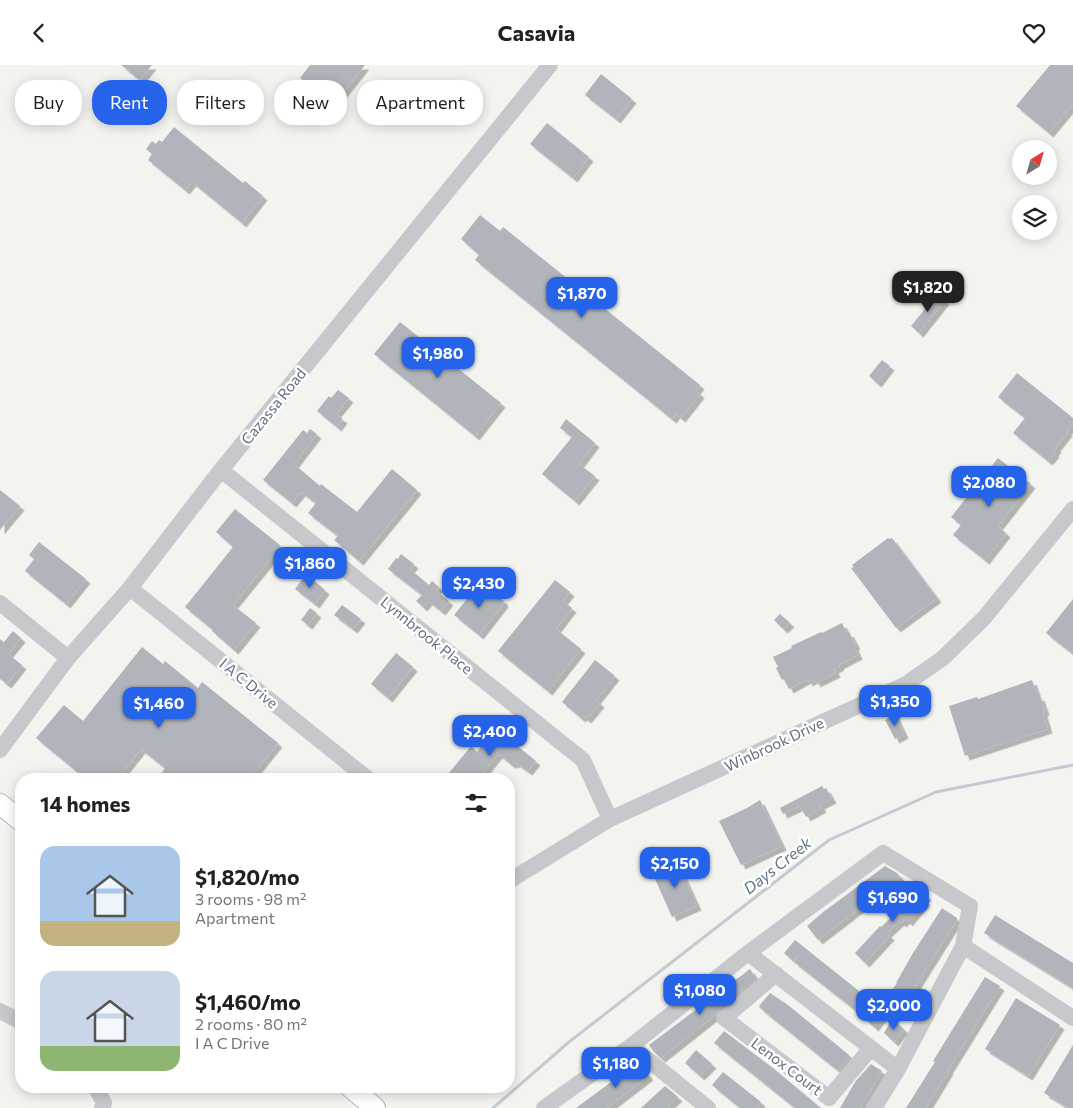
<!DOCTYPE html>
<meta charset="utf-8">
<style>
body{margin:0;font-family:Commissioner,sans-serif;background:#f2f2f2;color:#202124;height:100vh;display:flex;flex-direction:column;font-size:19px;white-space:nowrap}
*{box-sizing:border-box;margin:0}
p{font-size:16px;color:#757577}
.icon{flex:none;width:28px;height:28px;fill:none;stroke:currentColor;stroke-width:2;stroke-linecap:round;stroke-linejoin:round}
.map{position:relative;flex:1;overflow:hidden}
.drawer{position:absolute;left:15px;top:708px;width:500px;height:320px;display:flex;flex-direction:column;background:#fff;border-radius:20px;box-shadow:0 2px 12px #0003}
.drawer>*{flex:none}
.hud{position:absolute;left:15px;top:15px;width:500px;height:45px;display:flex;gap:10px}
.needle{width:32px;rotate:37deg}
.buttons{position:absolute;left:1012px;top:75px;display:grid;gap:10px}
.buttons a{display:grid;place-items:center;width:45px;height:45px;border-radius:50%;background:#fff;box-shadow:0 2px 12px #0003;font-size:25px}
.price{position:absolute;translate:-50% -42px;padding:0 11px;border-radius:10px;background:#2563eb;color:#fff;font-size:16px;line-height:32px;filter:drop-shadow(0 1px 2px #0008)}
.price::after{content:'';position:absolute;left:50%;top:30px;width:15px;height:11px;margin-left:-8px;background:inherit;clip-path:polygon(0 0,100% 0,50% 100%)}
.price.current{background:#222;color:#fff}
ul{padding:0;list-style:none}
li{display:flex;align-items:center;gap:15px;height:125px;padding:0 25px}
li span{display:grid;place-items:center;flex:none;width:140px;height:100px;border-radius:15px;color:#555}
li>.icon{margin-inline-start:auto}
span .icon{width:60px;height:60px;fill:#fffc;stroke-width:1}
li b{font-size:21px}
h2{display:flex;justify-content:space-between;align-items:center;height:60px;padding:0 25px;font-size:21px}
.tag{padding:0 18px;border-radius:20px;background:#fff;box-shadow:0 2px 12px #0003;font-size:18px;line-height:45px}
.tag.current{background:#2563eb;color:#fff}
header{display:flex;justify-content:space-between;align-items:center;height:65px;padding:0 25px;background:#fff;font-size:22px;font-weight:700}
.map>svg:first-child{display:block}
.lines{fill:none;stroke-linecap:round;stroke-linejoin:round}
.stream{stroke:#c3cad1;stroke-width:3}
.building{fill:#b1b5bb;filter:url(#shadow)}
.major-casing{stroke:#b6b9bd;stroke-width:22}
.minor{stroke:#c6c8cc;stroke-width:16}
.major{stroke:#fff;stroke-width:20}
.labels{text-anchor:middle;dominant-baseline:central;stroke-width:5;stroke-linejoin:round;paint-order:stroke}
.street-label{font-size:15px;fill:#626d82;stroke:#fff}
.water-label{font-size:16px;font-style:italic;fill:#627586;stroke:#fff}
</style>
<header><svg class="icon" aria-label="back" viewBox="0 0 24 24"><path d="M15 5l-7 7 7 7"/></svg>Casavia<svg class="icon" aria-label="heart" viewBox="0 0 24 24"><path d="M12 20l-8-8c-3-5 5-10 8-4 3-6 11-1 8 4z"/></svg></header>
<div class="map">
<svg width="1073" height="1043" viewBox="0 0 1073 1043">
<defs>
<filter id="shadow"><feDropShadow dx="4.5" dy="4.5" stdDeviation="0" flood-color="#0004"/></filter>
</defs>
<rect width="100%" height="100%" fill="#f3f4ef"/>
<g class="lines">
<path class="stream" d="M493,1043l76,-66 260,-202 107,-48 137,-27"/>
</g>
<path class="building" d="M121,0h31l-12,15z
M310,0h55l-34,43 -15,-12 -1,-2 2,-2 -17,-14z
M1050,0h23v39l-24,29 -33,-27z
M601,9l31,25 -16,20 -31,-24z
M547,58l42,34 -16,21 -43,-34z
M174,62l69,56 2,-2 18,15 -21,27 -50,-41 -7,8 -37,-30 4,-6 -6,-5 6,-8 4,3 3,-4 3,2z
M480,150l20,16 3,-4 197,158 -4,5 4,4 -19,24 -5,-4 -4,5 -197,-159 4,-5 -18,-16z
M937,229l8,6 -26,33 -8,-7z
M400,257l101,81 -26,33 -101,-82z
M882,295l8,6 -13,17 -8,-7z
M1017,308l56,45v5l-6,8 1,1 -12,15 1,1 -3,4 1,1 -7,8 -35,-28 12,-15 -27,-21z
M338,325l11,8 -13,16 7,5 -6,8 -20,-16 12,-15 2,2z
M566,354l29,24 -16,21 16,12 -20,25 -33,-27 30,-37 -12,-9z
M310,364l7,5 -23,30 26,22 1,-2 36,28 35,-43 25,21 -58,71 -25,-21 4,-4 -30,-23 8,-10 -15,-11 -9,11 -29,-23 40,-50 4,3z
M998,393l33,26 -33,42 8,7 -21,27 -32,-25 8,-10 -10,-8z
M0,425l20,16 -20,24z
M235,444l46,37 -48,59 23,18 -22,27 -22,-19 1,-1 -28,-23 48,-60 -17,-15z
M888,473l2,1 2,-1 45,60 -41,30 -45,-60 3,-1 -2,-2z
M39,477l47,37 -20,25 -41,-33 9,-12 -5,-4z
M401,489l13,10 -4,5 1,1 18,15 3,-4 7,6 -3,4 13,10 -8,10 -13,-10 -5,6 -7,-6 6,-6 -34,-26 8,-11 2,1z
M306,509l19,16 -10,14 -20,-15z
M555,515l15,12 -7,9 9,7 -16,21 25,20 -33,42 -50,-40z
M480,518l24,18 -1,1 1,1 -25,32 -25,-20z
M1073,534v55l-27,-21z
M342,540l19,14 -8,10 -19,-14z
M310,543l7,5 -9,12 -7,-5z
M780,549l10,9 -7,6 -9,-9z
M842,558l5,10 2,-1 7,13 -2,1 4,9 -19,10 1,1 -6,3 2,4 -20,10 -2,-4 -6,3 -1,-3 -18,10 -5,-10 -2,1 -6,-12 2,-1 -5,-10 19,-9 -1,-2 30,-14 1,1z
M13,566l8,7 -13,16 14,11 -15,19 -7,-5v-40l4,3z
M142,582l21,17 2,-3 33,27 4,-6 76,61 -29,36h-92l8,-11 -24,-19 -24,30h-31l-50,-41 28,-33 19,16z
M396,588l17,14 -25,31 -17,-14z
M595,595l20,16 -19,24 4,3 -13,16 -4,-3 -2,2 -19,-16z
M1032,615l6,17 2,-1 5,15 -2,1 5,17 -83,27 -16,-50 28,-9 1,2z
M895,650l9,19 -9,5 -10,-19z
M495,663l41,33 -8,10 -12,-8 -5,1 -13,-10 -20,25h-8l-6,-5 -4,5h-16l27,-33 6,6z
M822,721l2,3 2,-1 6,11 -12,6 2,3 -16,9 -6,-11 -17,8 -3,-6z
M760,735l22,46 -41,19 -22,-44 28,-13z
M675,793l22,48 -25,11 -17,-38 11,-5 -4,-9z
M885,801l12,7 3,4 -82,63 -11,-14 15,-13z
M916,821l11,10 -3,3 2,2 -18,21 -2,-3 -4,4 -2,-2 -13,12 3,3 -25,27 -10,-10 25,-27 1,1 13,-12 -2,-2z
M942,843l15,10v2l-54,86 -3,-3 -7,10 -5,-4 -14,18 -10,-9v-1l-70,-55 4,-5 -1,-1 -5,4 -8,-7 11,-13 84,67 18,-24h-1l17,-30z
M995,850l78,48v25l-89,-55z
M750,904l6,9 -38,32 -4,6 -53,42 -7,-6 -5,-7z
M985,912l15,9 -52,84h1l-23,38h-20l29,-46 -2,-1z
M770,928l18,12 61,50 1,2 -11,14 -12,-9 -67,-54 -1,-2z
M1016,933l44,27 -32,51 -43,-27z
M892,954l12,10 -10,13 -10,-9z
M724,966l49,37 48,40h-26l-81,-65z
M1073,980v63h-4l-25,-15z
M696,985l16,14 -12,12 -15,-13z
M638,999l5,5 6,7 -42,32h-31l50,-37 1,1z
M871,999l11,7 -22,37h-20l15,-26z
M723,1007l38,30 -5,6h-16l-28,-23z
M665,1021l13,11 -12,11h-25z"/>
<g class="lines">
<g class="major-casing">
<path id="major" d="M0,739l21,17
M349,1021l26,22"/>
</g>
<path class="minor" d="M221,405l362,290 27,59
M130,523l238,191
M0,538l68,55
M0,685l68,-92 62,-70 91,-118 329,-405
M509,816l101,-62 296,-135 37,-26 41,-40 89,-109
M963,881l110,72
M748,888l150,116
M776,909l-52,44 105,80 42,-50
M0,946l21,11
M631,981l77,62
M95,1021l9,17 -2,5
M544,1043l87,-62 117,-93 135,-100 87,53 -7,40 -65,123 -24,39"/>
<use href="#major" class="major"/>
</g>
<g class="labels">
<g class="street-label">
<text transform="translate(273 341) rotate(-51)">Cazassa Road</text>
<text transform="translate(427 570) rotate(39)">Lynnbrook Place</text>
<text transform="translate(249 618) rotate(39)">I A C Drive</text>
<text transform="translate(774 679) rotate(-25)">Winbrook Drive</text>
<text transform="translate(787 1001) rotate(37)">Lenox Court</text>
</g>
<g class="water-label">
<text transform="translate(777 800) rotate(-38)">Days Creek</text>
</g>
</g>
</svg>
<div class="buttons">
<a><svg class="needle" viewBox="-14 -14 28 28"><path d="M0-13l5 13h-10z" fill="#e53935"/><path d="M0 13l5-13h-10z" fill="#757577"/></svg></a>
<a><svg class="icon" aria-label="layers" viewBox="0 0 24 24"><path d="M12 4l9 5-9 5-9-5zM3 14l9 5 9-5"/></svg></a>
</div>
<b class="price current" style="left:928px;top:248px">$1,820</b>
<b class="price" style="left:582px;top:254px">$1,870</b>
<b class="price" style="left:438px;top:314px">$1,980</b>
<b class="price" style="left:989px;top:443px">$2,080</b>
<b class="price" style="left:310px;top:524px">$1,860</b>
<b class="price" style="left:479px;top:544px">$2,430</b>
<b class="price" style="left:895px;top:662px">$1,350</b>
<b class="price" style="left:159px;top:664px">$1,460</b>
<b class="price" style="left:490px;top:692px">$2,400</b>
<b class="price" style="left:675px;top:824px">$2,150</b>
<b class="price" style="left:893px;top:858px">$1,690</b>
<b class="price" style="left:700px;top:951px">$1,080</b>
<b class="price" style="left:894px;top:966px">$2,000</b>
<b class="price" style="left:616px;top:1024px">$1,180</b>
<div class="hud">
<a class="tag">Buy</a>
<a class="tag current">Rent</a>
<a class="tag">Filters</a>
<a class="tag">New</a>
<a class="tag">Apartment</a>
</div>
<section class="drawer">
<h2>14 homes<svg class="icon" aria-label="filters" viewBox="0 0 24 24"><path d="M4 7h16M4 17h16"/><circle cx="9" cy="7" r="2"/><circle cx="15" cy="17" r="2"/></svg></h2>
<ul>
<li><span style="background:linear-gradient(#a9c7e8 75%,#c2b280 0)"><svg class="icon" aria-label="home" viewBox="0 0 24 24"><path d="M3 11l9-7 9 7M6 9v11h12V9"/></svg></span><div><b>$1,820/mo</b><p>3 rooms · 98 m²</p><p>Apartment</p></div></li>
<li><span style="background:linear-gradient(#c9d6e8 75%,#8fb573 0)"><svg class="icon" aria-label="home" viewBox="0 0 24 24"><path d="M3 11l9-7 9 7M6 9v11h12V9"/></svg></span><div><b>$1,460/mo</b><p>2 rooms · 80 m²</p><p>I A C Drive</p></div></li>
</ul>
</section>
</div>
